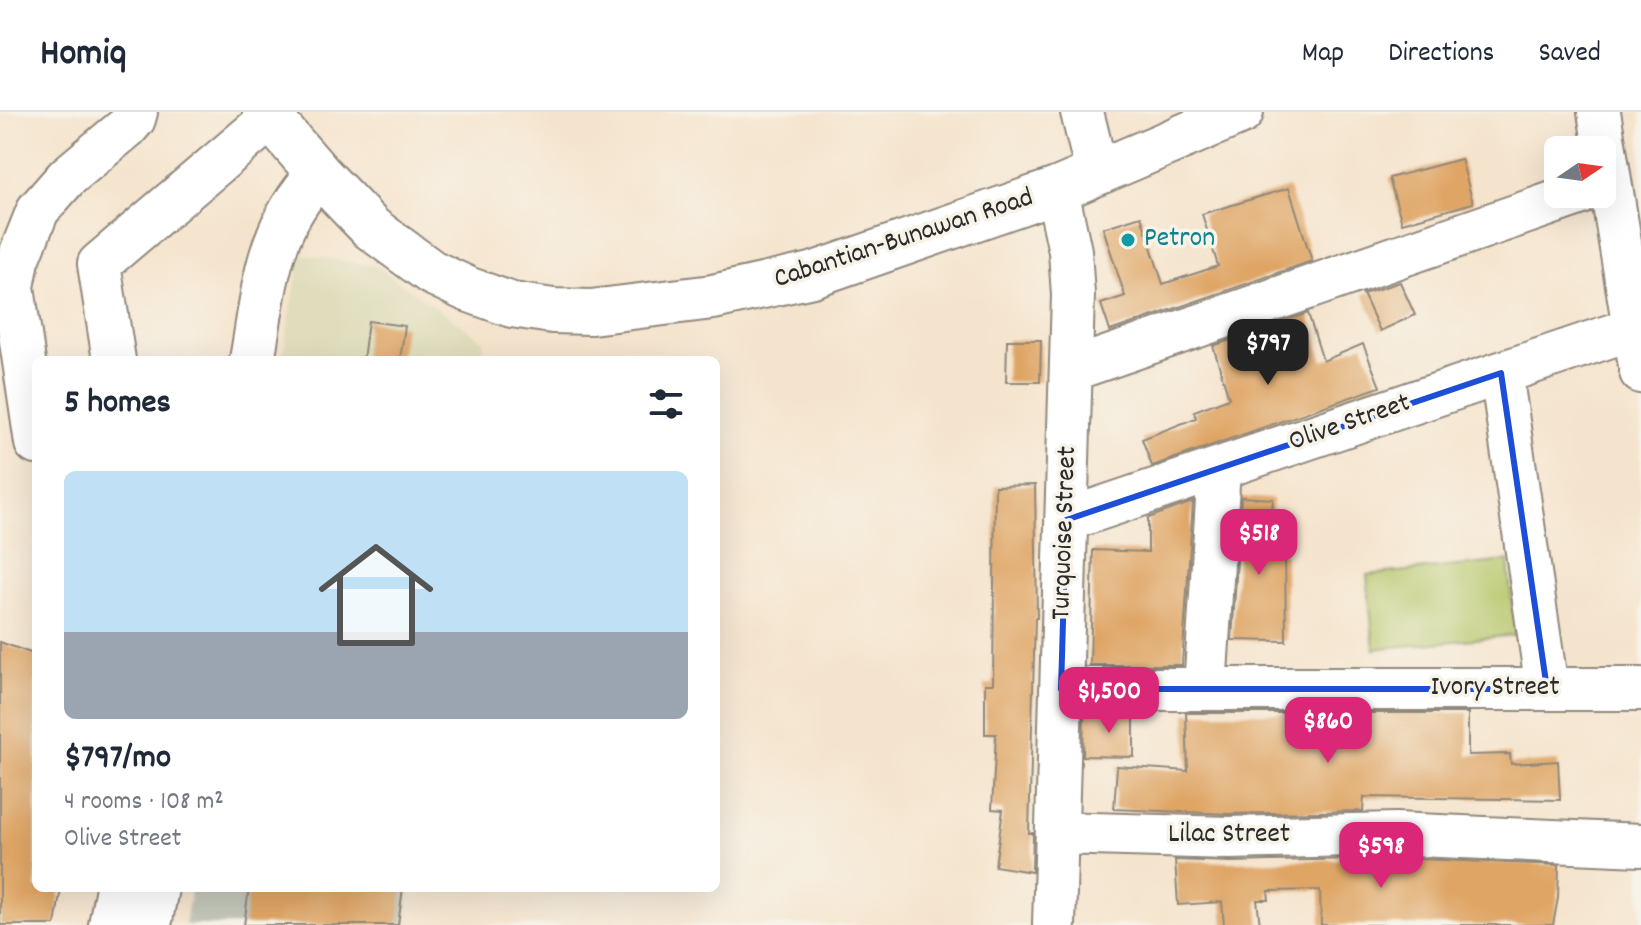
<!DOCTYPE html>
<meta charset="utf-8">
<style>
body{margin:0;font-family:Dekko,sans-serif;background:#f6f6f7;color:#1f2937;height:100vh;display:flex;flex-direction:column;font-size:30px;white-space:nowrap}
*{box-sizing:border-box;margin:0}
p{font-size:26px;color:#747a83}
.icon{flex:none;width:44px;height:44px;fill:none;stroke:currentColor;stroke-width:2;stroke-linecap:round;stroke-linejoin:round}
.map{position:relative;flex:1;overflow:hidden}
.details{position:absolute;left:32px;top:244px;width:688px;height:536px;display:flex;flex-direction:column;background:#fff;border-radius:12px;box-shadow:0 8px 32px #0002}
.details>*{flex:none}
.needle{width:52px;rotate:77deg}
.tools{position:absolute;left:1544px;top:24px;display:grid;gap:16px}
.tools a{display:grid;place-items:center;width:72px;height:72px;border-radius:12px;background:#fff;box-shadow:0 8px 32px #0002;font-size:40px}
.price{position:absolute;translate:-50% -68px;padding:0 18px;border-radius:16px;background:#db2777;color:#fff;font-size:26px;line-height:52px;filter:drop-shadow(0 2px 4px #0008)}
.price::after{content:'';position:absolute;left:50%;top:48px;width:24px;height:18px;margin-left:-12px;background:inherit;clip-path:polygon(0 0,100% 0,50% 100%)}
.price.current{background:#222;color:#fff}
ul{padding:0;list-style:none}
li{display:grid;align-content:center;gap:16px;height:424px;padding:0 32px}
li+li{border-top:2px solid #e0e1e3}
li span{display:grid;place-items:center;height:248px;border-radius:12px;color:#555}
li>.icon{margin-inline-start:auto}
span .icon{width:144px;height:144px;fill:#fffc;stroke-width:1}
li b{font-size:34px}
h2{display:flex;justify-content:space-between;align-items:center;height:96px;padding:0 32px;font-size:34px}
header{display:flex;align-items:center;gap:48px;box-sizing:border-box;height:112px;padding:0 40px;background:#fff;border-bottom:2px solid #e0e1e3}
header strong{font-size:38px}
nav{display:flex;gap:44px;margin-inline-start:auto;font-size:28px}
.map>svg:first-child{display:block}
.built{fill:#dfddbb}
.industrial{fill:#c3c6b9}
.green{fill:#b5c669;stroke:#70784a;stroke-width:2}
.building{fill:#dfa565}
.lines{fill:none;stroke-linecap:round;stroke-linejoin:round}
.minor-casing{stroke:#90887c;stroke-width:46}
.major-casing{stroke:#90887c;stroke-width:48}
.minor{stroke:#fff;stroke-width:42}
.major{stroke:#fff;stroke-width:44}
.marked{fill:none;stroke:#1d4ed8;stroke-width:6;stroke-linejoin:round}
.culture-dot{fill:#0f9aa8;stroke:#f7f3e8;stroke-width:3}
.labels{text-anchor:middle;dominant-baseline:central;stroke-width:7;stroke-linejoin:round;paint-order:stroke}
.street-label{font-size:28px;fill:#2b2b2b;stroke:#f7f3e8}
.culture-label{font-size:28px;fill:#0d838f;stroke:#f7f3e8;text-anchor:start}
</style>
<header>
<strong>Homiq</strong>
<nav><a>Map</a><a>Directions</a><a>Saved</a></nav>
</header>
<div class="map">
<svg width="1641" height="813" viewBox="0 0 1641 813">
<rect width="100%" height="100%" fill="#f7f3e8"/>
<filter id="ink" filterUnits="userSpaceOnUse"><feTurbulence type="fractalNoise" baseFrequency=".0125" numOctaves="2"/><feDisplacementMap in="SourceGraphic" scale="16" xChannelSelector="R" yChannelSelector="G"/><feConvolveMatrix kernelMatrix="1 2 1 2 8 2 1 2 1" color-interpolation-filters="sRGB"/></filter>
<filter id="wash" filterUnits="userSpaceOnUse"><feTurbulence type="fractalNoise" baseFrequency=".006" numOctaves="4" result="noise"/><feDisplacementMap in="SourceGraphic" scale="32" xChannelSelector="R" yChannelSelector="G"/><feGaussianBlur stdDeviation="1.8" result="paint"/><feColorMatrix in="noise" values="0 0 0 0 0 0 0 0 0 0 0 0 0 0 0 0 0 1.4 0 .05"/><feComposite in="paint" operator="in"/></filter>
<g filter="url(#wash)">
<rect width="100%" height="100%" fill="#f5e4cd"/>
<path class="built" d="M301,142l76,13 107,74 -3,19h-199z"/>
<path class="industrial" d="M191,776h218l-5,37h-219z"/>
<path class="green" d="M1508,449l7,74 -141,14 -7,-74z"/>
<g id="blocks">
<path class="building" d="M1461,47l12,44 -71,20 -13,-45z
M1289,76l23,73 -202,70 -9,-27 24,-8 -22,-68 38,-12 22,68 55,-18 -16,-52z
M1400,170l15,33 -35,16 -17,-37z
M1308,201l15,48 40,-17 17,43 -228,79 -10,-27 54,-21 -2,-7 35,-13 -16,-52z
M368,209l37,5 -5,34h-37z
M1007,228h34l-1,42h-34z
M1035,373l2,133h-2l-6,215h4l-1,39 -37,-6 8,-56 -11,-1 4,-75h-11v-50h8l2,-198z
M1241,385l32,2 -4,54h16l1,88 -54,-1z
M1193,390l-11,163h-92l3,-115 55,2v-34z
M0,530l36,13v233h25l-6,37h-55z
M1084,601h50v44l-51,-1z
M1186,601h282v42l42,-1 1,10 47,-3 2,39 -196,-3 -1,14 -134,3 -115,-5 3,-43 71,5z
M1395,746l164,7 -1,33 -5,27h-232l-1,-35 -52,1 1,9h-12l3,25h-36l-2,-23 -44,3 -3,-45 55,2z
M249,776h154l-5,37h-154z"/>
</g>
</g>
<g filter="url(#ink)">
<use href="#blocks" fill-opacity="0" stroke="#90887c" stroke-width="2"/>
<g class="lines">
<g class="minor-casing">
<path id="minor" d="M1082,0l15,61
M1599,0l42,260
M114,248l-15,-96 172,-146
M1071,258l508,-176
M1501,261l46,316
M36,331l-23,-156 5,-27 20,-50 29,-33 60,-50 7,-8 2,-7
M1066,408l568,-192
M1061,577h580
M1205,577l14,-220
M1057,721l172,5 166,-4 246,11
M110,813l7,-37
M1054,813l19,-630 -3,-44 -13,-61"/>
</g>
<g class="major-casing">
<path id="major" d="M265,0l54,62 52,54 60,44 36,17 45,16 41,6 38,1 122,-15 99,-22 245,-85 184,-78
M252,248c13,-72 14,-130 67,-186
M149,813l7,-37"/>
</g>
<use href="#minor" class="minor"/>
<use href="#major" class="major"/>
</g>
</g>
<path class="marked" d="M1501,261l46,316h-486l5,-169z"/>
<circle class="culture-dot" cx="1128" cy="128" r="8"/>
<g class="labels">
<g class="street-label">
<text transform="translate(904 128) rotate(-18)">Cabantian-Bunawan Road</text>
<text transform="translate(1350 312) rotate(-19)">Olive Street</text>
<text transform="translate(1066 421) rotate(-88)">Turquoise Street</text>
<text x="1495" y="577">Ivory Street</text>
<text x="1229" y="724">Lilac Street</text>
</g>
<g class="culture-label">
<text x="1144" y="128">Petron</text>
</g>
</g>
</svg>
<div class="tools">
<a><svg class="needle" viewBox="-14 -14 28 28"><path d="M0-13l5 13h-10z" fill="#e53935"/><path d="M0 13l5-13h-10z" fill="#747a83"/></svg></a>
</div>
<b class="price current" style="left:1268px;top:275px">$797</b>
<b class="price" style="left:1259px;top:465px">$518</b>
<b class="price" style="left:1109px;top:623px">$1,500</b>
<b class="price" style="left:1328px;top:653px">$860</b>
<b class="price" style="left:1381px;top:778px">$598</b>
<section class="details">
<h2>5 homes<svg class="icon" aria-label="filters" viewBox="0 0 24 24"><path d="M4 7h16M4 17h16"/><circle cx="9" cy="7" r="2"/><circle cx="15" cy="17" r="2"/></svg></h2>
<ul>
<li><span style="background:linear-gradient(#bfe0f5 65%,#9aa5b1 0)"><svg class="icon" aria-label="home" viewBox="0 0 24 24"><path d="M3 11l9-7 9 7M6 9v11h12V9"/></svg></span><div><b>$797/mo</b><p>4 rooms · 108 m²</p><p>Olive Street</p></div></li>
</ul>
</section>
</div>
